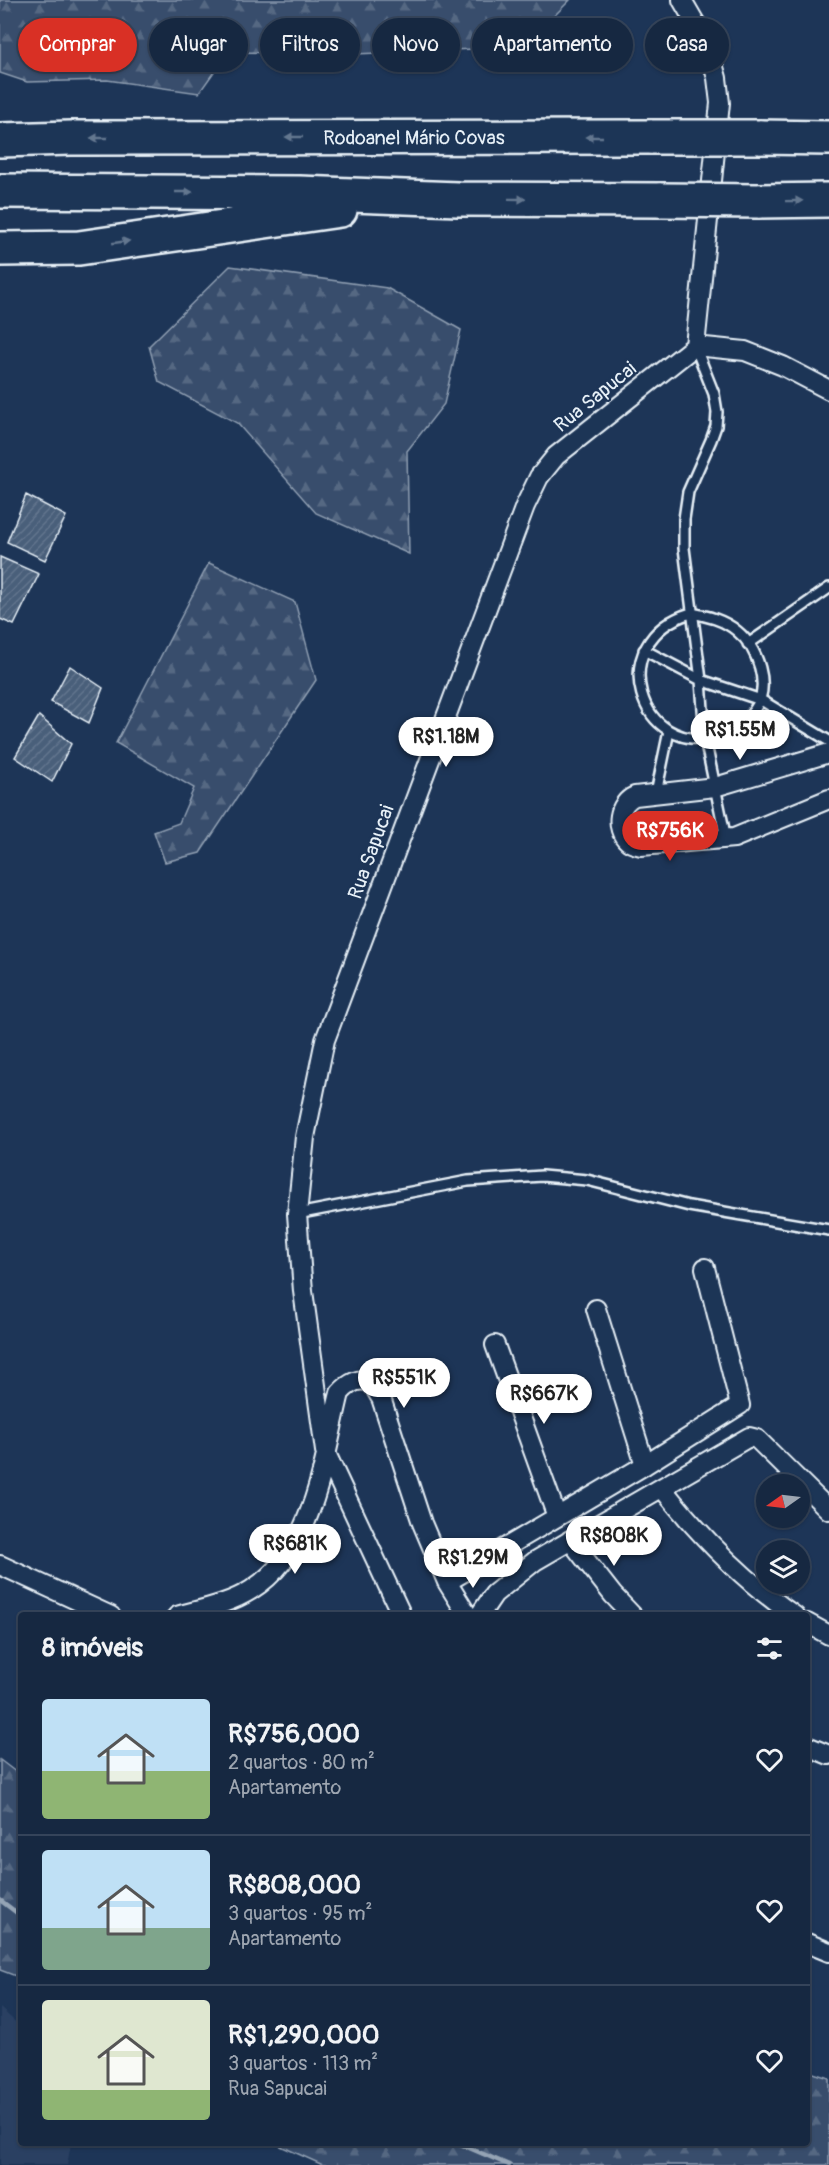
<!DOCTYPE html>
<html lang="pt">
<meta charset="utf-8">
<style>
body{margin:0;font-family:Pangolin,sans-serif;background:#1f3048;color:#f1f3f6;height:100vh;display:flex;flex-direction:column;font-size:22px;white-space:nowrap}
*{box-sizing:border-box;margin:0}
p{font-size:20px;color:#9ea6b1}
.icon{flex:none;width:33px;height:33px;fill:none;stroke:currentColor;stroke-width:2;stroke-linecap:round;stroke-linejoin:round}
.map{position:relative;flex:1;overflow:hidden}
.side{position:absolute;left:18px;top:1612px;width:792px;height:534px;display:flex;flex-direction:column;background:#162841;border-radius:6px;box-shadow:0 2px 4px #0004,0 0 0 2px #35445a}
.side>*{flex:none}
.guide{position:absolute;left:18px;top:18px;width:794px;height:54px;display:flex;gap:12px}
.needle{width:39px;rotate:256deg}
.tools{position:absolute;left:756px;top:1474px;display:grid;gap:12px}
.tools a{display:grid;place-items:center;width:54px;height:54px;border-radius:50%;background:#162841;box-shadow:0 2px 4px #0004,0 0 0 2px #35445a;font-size:30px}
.price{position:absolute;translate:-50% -51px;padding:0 14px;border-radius:21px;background:#fff;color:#222;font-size:20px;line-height:39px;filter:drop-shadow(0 2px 3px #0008)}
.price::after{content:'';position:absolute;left:50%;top:36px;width:18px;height:14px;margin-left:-9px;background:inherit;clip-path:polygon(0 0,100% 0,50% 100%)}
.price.selected{background:#d93025;color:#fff}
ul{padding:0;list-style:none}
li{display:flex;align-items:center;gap:18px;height:150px;padding:0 24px}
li+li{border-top:2px solid #35445a}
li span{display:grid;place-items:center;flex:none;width:168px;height:120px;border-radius:6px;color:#555}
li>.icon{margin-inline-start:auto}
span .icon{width:72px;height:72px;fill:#fffc;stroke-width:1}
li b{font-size:26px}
h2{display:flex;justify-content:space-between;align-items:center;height:72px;padding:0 24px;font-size:26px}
.pill{padding:0 21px;border-radius:27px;background:#162841;box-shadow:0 2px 4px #0004,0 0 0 2px #35445a;font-size:21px;line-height:54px}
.pill.selected{background:#d93025;color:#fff}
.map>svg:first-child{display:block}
.built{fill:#2a4162}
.forest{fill:url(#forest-firs);stroke:#909fb2;stroke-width:1.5}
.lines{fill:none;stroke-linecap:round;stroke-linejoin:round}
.stream{stroke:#95a4b5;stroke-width:4.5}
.building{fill:url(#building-hatch);stroke:#e8f1f8;stroke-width:1.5}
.lane-casing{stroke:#e8f1f8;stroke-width:14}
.street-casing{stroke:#e8f1f8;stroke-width:22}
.highway-casing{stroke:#e8f1f8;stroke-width:38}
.lane{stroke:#1d3557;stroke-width:9}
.street{stroke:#1d3557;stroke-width:18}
.highway{stroke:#1d3557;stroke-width:33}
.highway-bridge-casing{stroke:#e8f1f8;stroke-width:38;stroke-linecap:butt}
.highway-bridge{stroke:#1d3557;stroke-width:33}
.oneway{fill:#64778f}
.labels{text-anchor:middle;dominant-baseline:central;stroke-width:4.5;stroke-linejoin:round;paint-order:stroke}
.street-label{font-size:20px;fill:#e8f1f8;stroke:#1d3557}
</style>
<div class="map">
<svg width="829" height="2165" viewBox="0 0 829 2165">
<defs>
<pattern id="forest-firs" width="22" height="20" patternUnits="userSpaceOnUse" patternTransform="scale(1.5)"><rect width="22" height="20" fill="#374d6c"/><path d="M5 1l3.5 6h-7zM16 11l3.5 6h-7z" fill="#546782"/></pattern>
<pattern id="building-hatch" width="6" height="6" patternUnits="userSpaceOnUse" patternTransform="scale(1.5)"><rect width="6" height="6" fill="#495e7a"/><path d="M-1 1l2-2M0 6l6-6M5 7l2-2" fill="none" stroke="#63768e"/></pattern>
</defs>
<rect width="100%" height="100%" fill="#1d3557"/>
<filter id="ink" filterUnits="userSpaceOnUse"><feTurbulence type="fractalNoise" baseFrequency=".0167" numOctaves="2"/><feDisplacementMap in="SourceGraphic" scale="12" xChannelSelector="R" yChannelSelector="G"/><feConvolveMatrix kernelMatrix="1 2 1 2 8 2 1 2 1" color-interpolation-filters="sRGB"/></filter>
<g filter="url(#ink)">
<path class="built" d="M0,2008l21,19v117h50l-4,21h-67z"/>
<path class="forest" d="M0,0h570l-47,47 -169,7 -126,-2 -29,41 -92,-13 -80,2 -27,-9z
M230,266l157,22 74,42 -17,74 -37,47 2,103 -93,-41 -79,-90 -78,-41 -10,-36z
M209,563l86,39 21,78 -116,173 -35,9 -11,-30 25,-9 15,-35 -78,-45z
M0,1760l21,16v202l-21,-8z
M807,2071l22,7v87h-506l-47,-21h531z"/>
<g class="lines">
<path class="stream" d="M0,1900l21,16
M460,2144l49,21"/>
</g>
<path class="building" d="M26,495l40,21 -21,44 -38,-18z
M0,557l39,17 -25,51 -14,-6z
M70,666l33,22 -14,35 -38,-21z
M39,716l32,28 -19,38 -37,-25z"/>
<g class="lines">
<g class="lane-casing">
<path id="lane" d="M695,346l19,48 3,18 -1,14 -5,14 -23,52 -4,27v29l17,132 4,59 21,100
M691,613c17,3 33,7 46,18 21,17 34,55 18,78 -9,14 -21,22 -36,26 -79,25 -118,-95 -28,-122z
M748,644l81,-56
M644,650l57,30 60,20 68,41
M656,793l13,-62
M297,1214l171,-33 74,-5 45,4 102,26 140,24"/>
</g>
<g class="street-casing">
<path id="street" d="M695,346l50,5 38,15 46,24
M829,753l-114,34 -80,9c-17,7 -21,32 -7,45 3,3 8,4 13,5l93,-8 95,-39
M596,1309l49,156
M495,1345l62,172
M662,1488c39,49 82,93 133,128
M570,1540l43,55 20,21
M0,1565l111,51
M447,1582l198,-117 95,-60 -35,-137
M177,1616c25,-7 52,-12 74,-26 64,-40 72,-129 89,-197 7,-8 20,-18 32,-9 3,3 6,10 9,14l41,125 25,59 21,34
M402,1616l-77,-165 -22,-160 -6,-77 8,-77 20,-97 200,-534 14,-29 17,-21 139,-110 25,-243 -3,-25 -10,-35 -25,-43
M479,1616l15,-22 41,-33 214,-124 8,2 72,71
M807,1623l22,12
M807,1746l22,9
M807,1943l22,9"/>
</g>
<g class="highway-casing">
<g id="highway">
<path d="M759,137l70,1"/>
<path id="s1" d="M0,140l71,-2 581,-1"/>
<path d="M0,191l299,2 159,6 203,1"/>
<path d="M758,201l71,-1"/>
<path d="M0,249l79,-1 261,-38"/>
</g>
</g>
<use href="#lane" class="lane"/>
<use href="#street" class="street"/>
<use href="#highway" class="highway"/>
<g class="highway-bridge-casing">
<path id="highway-bridge" d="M652,137h107
M661,200l97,1"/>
</g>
<use href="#highway-bridge" class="highway-bridge"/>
</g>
<defs><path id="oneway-solid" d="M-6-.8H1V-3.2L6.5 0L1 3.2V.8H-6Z" transform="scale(1.5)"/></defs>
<g class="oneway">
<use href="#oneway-solid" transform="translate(294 137) rotate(180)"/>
<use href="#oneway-solid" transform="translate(594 137) rotate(-180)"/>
<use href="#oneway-solid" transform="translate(99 138) rotate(180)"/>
<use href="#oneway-solid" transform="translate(184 192)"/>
<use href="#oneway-solid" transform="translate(517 199) rotate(1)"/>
<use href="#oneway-solid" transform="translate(794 201) rotate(-1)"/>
<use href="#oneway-solid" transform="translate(121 242) rotate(-8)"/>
</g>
</g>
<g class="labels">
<g class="street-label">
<text stroke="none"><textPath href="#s1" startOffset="414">Rodoanel Mário Covas</textPath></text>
<text transform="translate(595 397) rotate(-39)">Rua Sapucai</text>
<text transform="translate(371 852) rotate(-70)">Rua Sapucai</text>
</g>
</g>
</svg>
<div class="tools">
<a><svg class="needle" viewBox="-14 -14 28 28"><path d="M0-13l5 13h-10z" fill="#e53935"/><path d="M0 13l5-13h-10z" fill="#9ea6b1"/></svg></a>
<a><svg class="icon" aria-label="layers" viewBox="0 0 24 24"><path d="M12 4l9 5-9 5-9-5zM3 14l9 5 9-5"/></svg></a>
</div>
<b class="price" style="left:740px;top:761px">R$1.55M</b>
<b class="price" style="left:446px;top:768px">R$1.18M</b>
<b class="price selected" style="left:670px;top:862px">R$756K</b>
<b class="price" style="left:404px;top:1409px">R$551K</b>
<b class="price" style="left:544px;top:1425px">R$667K</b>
<b class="price" style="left:614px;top:1567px">R$808K</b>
<b class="price" style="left:295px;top:1575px">R$681K</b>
<b class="price" style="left:473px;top:1589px">R$1.29M</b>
<div class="guide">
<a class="pill selected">Comprar</a>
<a class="pill">Alugar</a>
<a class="pill">Filtros</a>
<a class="pill">Novo</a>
<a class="pill">Apartamento</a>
<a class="pill">Casa</a>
</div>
<section class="side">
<h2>8 imóveis<svg class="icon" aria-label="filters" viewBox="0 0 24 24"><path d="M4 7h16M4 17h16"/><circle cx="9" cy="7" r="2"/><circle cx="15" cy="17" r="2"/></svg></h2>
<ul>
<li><span style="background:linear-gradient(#bfe0f5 60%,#8fb573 0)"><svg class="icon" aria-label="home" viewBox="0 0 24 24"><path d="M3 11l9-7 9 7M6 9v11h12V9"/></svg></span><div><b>R$756,000</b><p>2 quartos · 80 m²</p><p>Apartamento</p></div><svg class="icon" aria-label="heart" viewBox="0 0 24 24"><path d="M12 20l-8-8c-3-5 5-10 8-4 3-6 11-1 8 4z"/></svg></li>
<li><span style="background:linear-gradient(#bfe0f5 65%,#7fa58c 0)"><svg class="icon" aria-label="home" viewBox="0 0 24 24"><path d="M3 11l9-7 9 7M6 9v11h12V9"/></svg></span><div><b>R$808,000</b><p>3 quartos · 95 m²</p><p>Apartamento</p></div><svg class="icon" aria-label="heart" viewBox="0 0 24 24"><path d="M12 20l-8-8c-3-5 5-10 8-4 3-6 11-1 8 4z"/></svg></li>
<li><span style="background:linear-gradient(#dfe7d0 75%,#8fb573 0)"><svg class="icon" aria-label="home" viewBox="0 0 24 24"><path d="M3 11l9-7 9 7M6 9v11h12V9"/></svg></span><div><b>R$1,290,000</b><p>3 quartos · 113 m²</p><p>Rua Sapucai</p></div><svg class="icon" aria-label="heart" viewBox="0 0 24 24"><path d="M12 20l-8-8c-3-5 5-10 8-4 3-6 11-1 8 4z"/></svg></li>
</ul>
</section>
</div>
